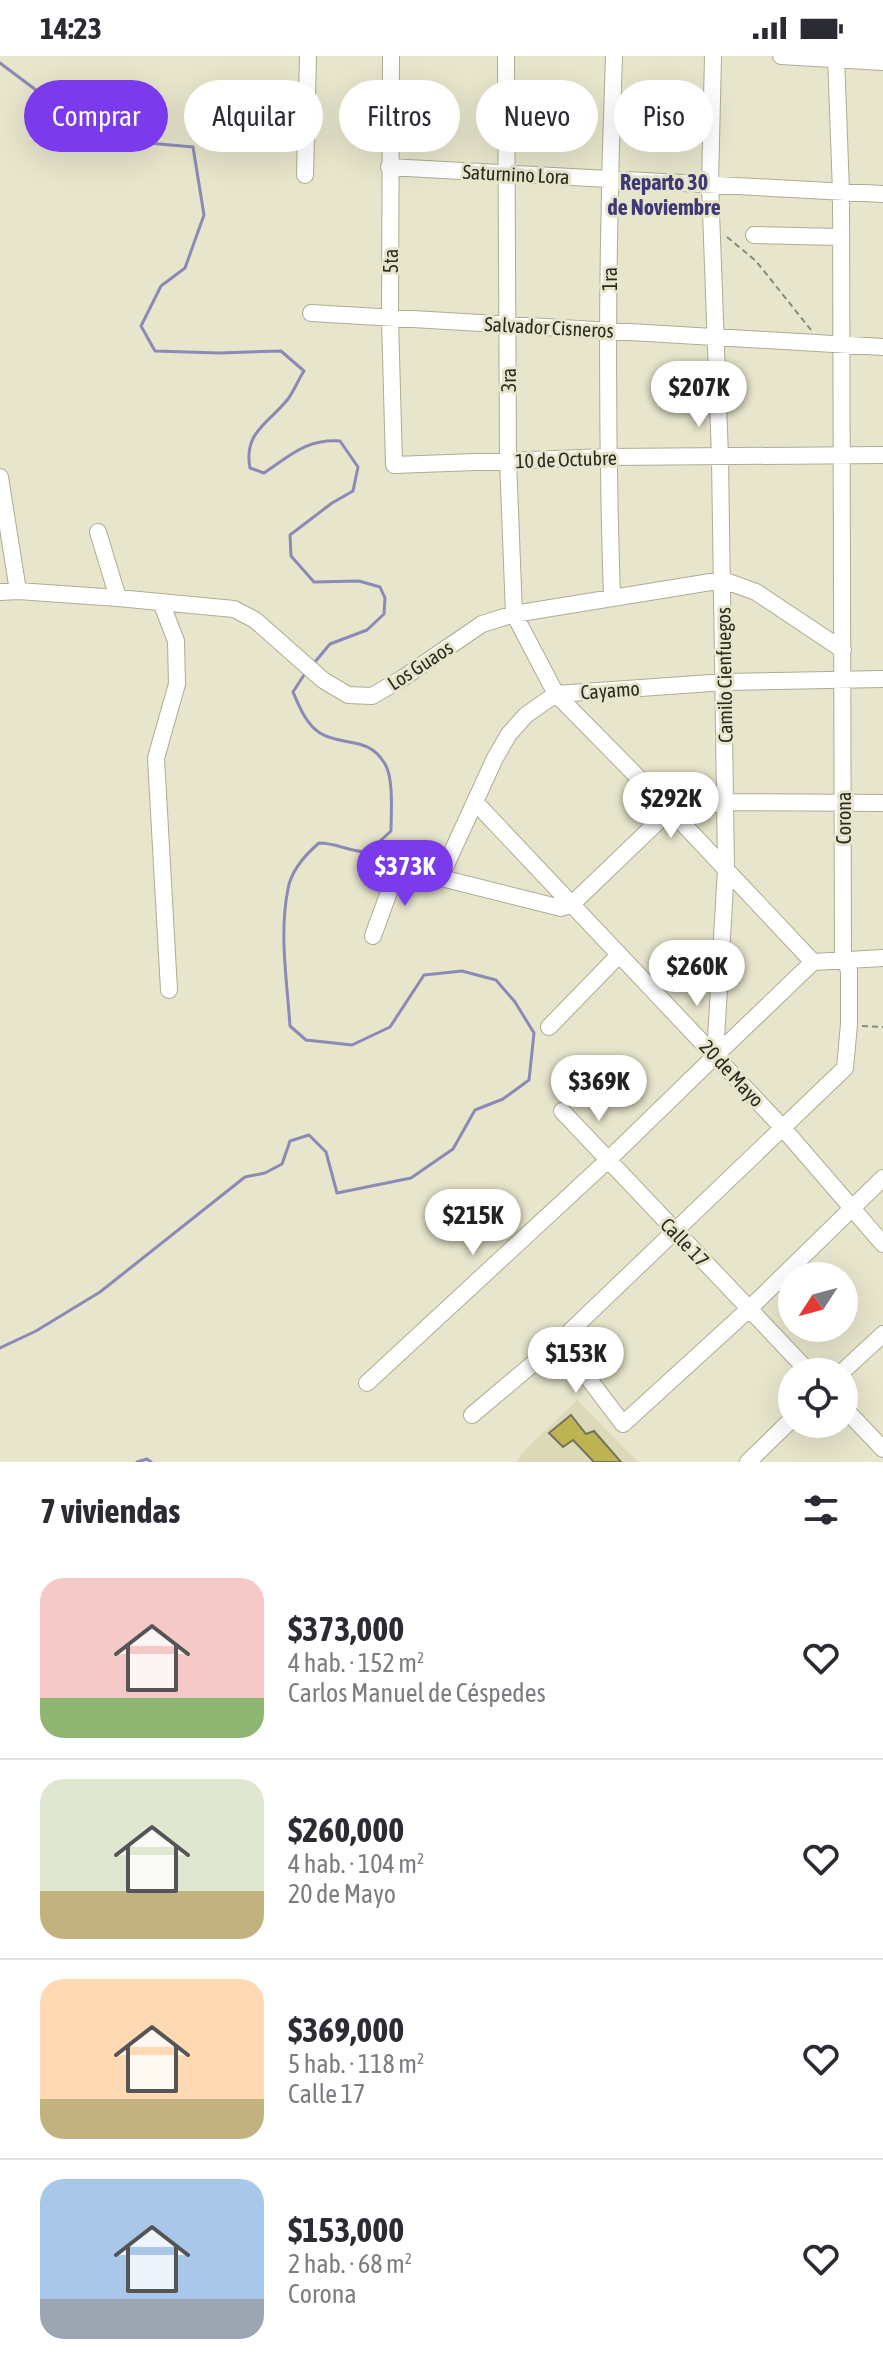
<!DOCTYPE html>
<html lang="es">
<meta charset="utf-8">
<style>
body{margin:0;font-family:"Asap Condensed",sans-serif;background:#f7f7f7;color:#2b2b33;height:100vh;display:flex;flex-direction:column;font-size:30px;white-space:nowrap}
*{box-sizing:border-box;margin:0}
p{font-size:26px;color:#7c7c81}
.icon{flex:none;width:44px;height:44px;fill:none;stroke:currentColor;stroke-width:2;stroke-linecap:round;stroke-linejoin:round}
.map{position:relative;height:1406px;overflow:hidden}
.details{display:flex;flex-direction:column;background:#fff;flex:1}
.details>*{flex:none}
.hud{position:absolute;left:24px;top:24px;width:836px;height:72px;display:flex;gap:16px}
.needle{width:52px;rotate:234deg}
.buttons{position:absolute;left:778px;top:1206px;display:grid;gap:16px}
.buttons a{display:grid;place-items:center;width:80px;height:80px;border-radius:50%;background:#fff;box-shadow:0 8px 32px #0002;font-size:40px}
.price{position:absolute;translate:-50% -68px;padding:0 18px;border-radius:28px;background:#fff;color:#222;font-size:26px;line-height:52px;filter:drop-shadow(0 2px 4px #0008)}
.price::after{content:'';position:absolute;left:50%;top:48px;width:24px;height:18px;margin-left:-12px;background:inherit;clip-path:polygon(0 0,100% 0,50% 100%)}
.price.on{background:#7c3aed;color:#fff}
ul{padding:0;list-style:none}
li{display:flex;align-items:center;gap:24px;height:200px;padding:0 40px}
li+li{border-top:2px solid #e1e1e2}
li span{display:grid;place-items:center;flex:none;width:224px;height:160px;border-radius:24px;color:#555}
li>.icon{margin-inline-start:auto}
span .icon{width:96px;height:96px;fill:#fffc;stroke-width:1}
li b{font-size:34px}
h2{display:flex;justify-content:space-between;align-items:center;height:96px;padding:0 40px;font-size:34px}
.chip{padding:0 28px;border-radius:36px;background:#fff;box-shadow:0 8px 32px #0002;font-size:28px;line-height:72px}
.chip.on{background:#7c3aed;color:#fff}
.status{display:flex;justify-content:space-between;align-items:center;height:56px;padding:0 40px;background:#fff;direction:ltr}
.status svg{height:22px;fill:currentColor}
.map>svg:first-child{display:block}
.built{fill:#dcd9b8}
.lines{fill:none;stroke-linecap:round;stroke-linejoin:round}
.stream{stroke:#8b8ab6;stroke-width:3}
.building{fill:#bdb353;stroke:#75735c;stroke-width:2}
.minor-casing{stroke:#aeac93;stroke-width:18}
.path{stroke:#8b8a78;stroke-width:2;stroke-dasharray:6 4;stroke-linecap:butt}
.minor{stroke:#fff;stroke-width:16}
.labels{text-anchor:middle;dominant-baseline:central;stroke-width:6;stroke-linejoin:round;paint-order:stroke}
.street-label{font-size:20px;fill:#2b2b21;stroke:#e7e5cb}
.neighbourhood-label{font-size:22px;font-weight:bold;fill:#3f3975;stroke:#e7e5cb}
</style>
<div class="status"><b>14:23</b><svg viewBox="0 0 49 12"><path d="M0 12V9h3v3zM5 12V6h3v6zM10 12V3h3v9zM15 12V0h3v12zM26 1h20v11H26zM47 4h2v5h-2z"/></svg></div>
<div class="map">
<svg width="883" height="1406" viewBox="0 0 883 1406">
<rect width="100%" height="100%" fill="#e7e5cb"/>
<path class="built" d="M577,1344l61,62h-121l5,-9z"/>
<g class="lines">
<path class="stream" d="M0,7l52,39 63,38 78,7 11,68 -19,53 -24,18 -20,40 14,25 64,2 62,-2 23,20c-6,9 -10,20 -16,28 -18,23 -45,33 -38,69l14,5c27,-18 42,-34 76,-32l18,26 -5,24 -21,12 -42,32 1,21 23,26 45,-1 21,6 5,11 -1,16 -17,16 -37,14 -16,19
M0,1292l36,-17 64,-39 145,-115 20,-4 17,-9 8,-23 19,-6 17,17 11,41 74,-15 42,-29 22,-39 28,-11 26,-19 5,-47 -19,-31 -19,-22 -34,-9 -38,4 -34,52 -38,18 -46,-5 -16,-14c-3,-45 -11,-93 -2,-137 3,-18 17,-34 31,-46 19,0 30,9 49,9l23,-21c0,-18 3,-52 -6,-67 -17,-29 -43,-17 -65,-31 -14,-9 -21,-27 -27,-41l11,-17
M137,1406l10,-3 4,3"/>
</g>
<path class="building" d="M571,1359l15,19 8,-3 27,31h-27l-21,-22 -10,7 -14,-14z"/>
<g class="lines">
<g class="minor-casing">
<path id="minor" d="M391,0l-1,262 4,147 213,-8 276,-2
M506,0l2,404 6,154 42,80 114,116 143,152
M781,0l102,6
M389,111l494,27
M305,119l3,-119
M754,179l87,2
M311,257l572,34
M0,421l18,114
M98,476l20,66
M0,536l18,-1 100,7 116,11 21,11 68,60 25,15 24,1 31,-18 79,-54 32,-10 209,-34 33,12 87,58
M612,541c-6,-180 -5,-361 2,-541
M161,546l15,39 1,43 -21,74 13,232
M476,747l306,324 101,117
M441,820l54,-118 14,-24 17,-19 30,-21 169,-12 158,-3
M373,880l25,-69 163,41 11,-4 98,-94 55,-8 158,1
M549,971l69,-71
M715,1000l98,-94 70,-4
M562,1055l247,261
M560,1285l63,83 126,-115 134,-131
M842,1316l41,-38
M367,1327l240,-222 108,-105 11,-187 -6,-412 -10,-273 3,-128
M844,1352l39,41
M472,1359l88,-74 285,-273 4,-44v-54l-6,-11 -2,-767 -5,-136
M748,1406l44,-43"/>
</g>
<path class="path" d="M727,181l29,24 55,69
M862,970l21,1"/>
<use href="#minor" class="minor"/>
</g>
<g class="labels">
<g class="street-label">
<text transform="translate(516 118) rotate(3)">Saturnino Lora</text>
<text transform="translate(390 205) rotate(-90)">5ta</text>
<text transform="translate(609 223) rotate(-90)">1ra</text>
<text transform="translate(549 271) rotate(3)">Salvador Cisneros</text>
<text transform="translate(508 324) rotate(-90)">3ra</text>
<text transform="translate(566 403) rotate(-2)">10 de Octubre</text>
<text transform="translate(420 609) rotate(-33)">Los Guaos</text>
<text transform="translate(724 619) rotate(-91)">Camilo Cienfuegos</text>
<text transform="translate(610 634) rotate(-4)">Cayamo</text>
<text transform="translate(843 762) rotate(-90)">Corona</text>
<text transform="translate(732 1017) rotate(47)">20 de Mayo</text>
<text transform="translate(685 1186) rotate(46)">Calle 17</text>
</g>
<g class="neighbourhood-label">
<text x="664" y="126">Reparto 30<tspan x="664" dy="25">de Noviembre</tspan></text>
</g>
</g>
</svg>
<div class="buttons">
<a><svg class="needle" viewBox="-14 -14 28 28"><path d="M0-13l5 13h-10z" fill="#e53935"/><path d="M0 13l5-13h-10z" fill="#7c7c81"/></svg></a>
<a><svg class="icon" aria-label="locate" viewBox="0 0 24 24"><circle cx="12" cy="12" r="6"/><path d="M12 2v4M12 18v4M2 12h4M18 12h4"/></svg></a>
</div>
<b class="price" style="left:699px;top:373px">$207K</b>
<b class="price" style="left:671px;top:784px">$292K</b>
<b class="price on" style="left:405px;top:852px">$373K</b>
<b class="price" style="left:697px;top:952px">$260K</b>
<b class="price" style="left:599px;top:1067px">$369K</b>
<b class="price" style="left:473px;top:1201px">$215K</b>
<b class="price" style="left:576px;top:1339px">$153K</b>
<div class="hud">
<a class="chip on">Comprar</a>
<a class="chip">Alquilar</a>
<a class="chip">Filtros</a>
<a class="chip">Nuevo</a>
<a class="chip">Piso</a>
</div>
</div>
<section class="details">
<h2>7 viviendas<svg class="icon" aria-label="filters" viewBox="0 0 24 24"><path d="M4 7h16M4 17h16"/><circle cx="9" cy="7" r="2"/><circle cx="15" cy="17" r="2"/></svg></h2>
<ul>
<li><span style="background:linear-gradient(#f6c9c9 75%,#8fb573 0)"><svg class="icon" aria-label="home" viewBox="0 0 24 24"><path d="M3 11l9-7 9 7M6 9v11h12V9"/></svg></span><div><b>$373,000</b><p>4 hab. · 152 m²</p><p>Carlos Manuel de Céspedes</p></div><svg class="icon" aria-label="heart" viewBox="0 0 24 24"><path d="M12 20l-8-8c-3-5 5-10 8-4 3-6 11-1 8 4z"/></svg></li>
<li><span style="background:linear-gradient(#dfe7d0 70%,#c2b280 0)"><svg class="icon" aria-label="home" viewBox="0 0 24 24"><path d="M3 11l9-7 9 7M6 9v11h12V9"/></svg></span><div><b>$260,000</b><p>4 hab. · 104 m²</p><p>20 de Mayo</p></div><svg class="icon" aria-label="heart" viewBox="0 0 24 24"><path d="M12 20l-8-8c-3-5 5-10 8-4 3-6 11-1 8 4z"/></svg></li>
<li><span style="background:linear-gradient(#ffd9b3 75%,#c2b280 0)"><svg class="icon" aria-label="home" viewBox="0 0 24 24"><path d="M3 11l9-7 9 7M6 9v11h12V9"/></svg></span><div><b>$369,000</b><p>5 hab. · 118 m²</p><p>Calle 17</p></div><svg class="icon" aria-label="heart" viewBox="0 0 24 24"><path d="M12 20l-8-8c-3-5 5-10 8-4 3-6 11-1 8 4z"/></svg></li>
<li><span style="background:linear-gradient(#a9c7e8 75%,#9aa5b1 0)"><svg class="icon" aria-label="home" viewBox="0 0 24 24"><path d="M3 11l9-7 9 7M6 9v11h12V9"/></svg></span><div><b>$153,000</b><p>2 hab. · 68 m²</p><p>Corona</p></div><svg class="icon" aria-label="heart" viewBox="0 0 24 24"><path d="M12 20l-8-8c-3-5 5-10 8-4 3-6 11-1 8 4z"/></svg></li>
</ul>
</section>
